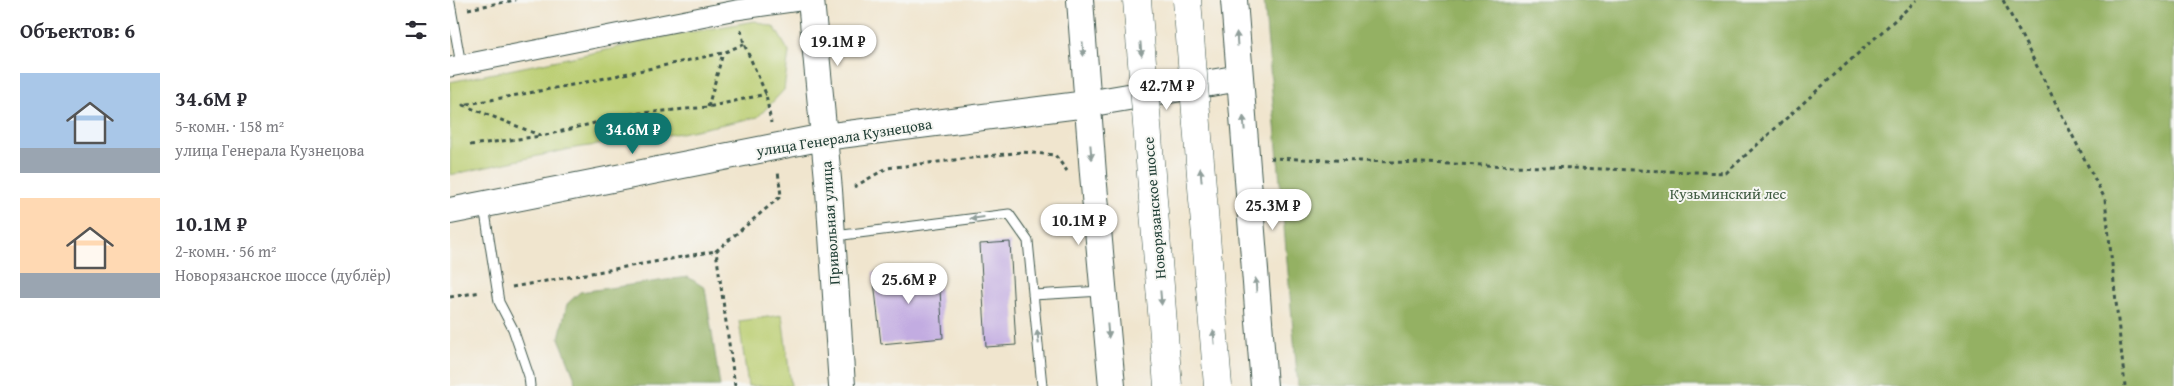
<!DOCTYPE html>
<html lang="ru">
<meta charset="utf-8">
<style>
body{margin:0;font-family:"Gentium Book Plus",serif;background:#f2f2f3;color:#2b2b33;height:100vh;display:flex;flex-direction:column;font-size:19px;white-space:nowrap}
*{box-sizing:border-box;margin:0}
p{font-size:16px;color:#7c7c81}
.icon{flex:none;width:28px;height:28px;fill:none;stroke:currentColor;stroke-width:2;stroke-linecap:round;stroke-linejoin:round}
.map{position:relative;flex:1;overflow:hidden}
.details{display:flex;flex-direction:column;background:#fff;width:450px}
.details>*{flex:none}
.price{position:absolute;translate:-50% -42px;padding:0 11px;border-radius:18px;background:#fff;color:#222;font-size:16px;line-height:32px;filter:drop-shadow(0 1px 2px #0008)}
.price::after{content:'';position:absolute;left:50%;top:30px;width:15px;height:11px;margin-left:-8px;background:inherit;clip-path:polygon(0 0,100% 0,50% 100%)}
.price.selected{background:#0f766e;color:#fff}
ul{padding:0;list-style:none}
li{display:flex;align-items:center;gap:15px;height:125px;padding:0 20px}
li span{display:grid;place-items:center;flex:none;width:140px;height:100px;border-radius:0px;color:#555}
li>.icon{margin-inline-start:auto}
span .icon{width:60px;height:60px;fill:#fffc;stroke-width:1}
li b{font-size:21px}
h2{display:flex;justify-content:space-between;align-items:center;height:60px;padding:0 20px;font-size:21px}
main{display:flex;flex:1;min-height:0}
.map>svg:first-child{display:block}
.green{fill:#bbce72;stroke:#6d8653}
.forest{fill:#94b164;stroke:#5a774c}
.building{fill:#c2ace1}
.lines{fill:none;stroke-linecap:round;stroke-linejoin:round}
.lane-casing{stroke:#3e564b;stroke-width:11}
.street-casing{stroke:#3e564b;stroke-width:21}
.secondary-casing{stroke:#3e564b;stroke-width:28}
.path{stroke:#3e564b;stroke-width:3;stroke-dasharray:4 4;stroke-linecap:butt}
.lane{stroke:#fff;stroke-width:9}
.street{stroke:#fff;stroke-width:19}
.secondary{stroke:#fff;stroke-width:26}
.highway-bridge-casing{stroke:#3e564b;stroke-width:29;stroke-linecap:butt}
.highway-bridge{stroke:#fff;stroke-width:28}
.oneway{fill:#8f9e9a}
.labels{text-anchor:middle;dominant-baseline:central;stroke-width:4;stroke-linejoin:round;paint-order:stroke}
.street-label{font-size:15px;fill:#1f3d34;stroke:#f6f6f2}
.park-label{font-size:15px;fill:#3e5a40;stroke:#f6f6f2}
</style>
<main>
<section class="details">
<h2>Объектов: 6<svg class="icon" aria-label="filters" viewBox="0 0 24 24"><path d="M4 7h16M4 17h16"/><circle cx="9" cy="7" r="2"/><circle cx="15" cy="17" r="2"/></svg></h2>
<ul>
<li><span style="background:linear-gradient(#a9c7e8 75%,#9aa5b1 0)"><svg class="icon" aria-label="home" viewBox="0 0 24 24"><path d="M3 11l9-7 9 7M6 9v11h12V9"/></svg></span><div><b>34.6M ₽</b><p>5-комн. · 158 m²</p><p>улица Генерала Кузнецова</p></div></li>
<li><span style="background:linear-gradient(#ffd9b3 75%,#9aa5b1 0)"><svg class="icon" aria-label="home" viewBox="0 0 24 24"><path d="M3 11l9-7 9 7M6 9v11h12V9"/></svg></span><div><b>10.1M ₽</b><p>2-комн. · 56 m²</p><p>Новорязанское шоссе (дублёр)</p></div></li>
</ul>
</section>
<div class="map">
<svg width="1724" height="386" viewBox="0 0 1724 386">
<rect width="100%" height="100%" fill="#f6f6f2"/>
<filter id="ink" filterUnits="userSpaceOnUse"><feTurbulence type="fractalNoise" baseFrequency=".02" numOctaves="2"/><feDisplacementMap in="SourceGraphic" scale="10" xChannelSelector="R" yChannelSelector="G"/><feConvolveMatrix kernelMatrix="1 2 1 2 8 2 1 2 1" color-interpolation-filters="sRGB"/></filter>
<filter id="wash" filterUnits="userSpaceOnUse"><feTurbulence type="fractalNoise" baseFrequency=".0096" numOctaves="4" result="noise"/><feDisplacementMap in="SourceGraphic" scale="20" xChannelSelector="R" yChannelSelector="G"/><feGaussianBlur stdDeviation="1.12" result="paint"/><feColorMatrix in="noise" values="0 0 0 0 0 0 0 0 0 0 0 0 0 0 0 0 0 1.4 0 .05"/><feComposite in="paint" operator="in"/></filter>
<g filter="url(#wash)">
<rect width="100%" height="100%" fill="#f0e5ce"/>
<path class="green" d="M305,21l20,7 14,24 -5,38 -26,27 -77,16 -106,15 -125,27v-93l152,-31 60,-14z
M332,315l9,71h-43l-9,-65z"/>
<path class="forest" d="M814,0h910v386h-876z
M238,277l17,11 15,98h-145l-1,-10 -15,-38 8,-34 13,-12z"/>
<g id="blocks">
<path class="building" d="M560,242l6,103 -30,2 -6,-103z
M476,266l13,9 4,63 -62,6 -8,-72z"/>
</g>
</g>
<g filter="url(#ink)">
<use href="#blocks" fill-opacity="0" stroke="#3e564b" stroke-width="1"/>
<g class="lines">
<g class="lane-casing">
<path id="lane" d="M0,3l11,62
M34,206l15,96 14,27 16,47 1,10
M385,236l174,-22 19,27 14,145
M583,295l69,-4"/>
</g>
<g class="street-casing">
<path id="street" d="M0,67l286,-57 70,-10"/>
</g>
<g class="secondary-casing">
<path id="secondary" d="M361,0l18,190 13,196
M630,0l13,174 19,212
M784,0l30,386
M0,211l374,-74 263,-33 153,-26"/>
</g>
<path class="path" d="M1553,0l102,199 20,187
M18,9l48,-9
M291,30l3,14 22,50 5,29
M294,44l-21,9 -146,31 -114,21 79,31 89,-22 77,-7 58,-13
M258,107l15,-54
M20,145l71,-9
M820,158l456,15 191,-173
M404,187l33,-19 135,-16 33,3 12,16
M62,287l204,-36
M0,297l31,-5
M285,386l-19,-135 65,-55 -3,-25"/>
<use href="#lane" class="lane"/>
<use href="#street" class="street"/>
<use href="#secondary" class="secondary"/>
<g class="highway-bridge-casing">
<path id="highway-bridge" d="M687,0l31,386
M737,0l31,386"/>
</g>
<use href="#highway-bridge" class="highway-bridge"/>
</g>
<defs><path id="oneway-solid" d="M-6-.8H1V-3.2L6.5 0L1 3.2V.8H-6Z" transform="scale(1.25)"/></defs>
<g class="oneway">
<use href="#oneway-solid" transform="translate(787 39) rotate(-94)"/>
<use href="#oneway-solid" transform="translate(633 49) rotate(86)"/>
<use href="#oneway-solid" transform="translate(691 49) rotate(85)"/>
<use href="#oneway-solid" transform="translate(794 123) rotate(-95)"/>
<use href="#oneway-solid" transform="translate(641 152) rotate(85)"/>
<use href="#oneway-solid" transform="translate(751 175) rotate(-95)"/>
<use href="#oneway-solid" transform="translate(527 218) rotate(173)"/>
<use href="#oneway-solid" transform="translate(806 285) rotate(-94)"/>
<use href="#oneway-solid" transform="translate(711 298) rotate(85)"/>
<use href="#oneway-solid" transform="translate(658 331) rotate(85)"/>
<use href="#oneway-solid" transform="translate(588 337) rotate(-96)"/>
<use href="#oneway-solid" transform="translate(764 337) rotate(-95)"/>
</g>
</g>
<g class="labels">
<g class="street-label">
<text transform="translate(394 137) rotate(-9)">улица Генерала Кузнецова</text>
<text transform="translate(704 208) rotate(-95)">Новорязанское шоссе</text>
<text transform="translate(380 223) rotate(-94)">Привольная улица</text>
</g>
<g class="park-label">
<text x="1278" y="193">Кузьминский лес</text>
</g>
</g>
</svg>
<b class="price" style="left:388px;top:67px">19.1M ₽</b>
<b class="price" style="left:717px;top:111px">42.7M ₽</b>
<b class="price selected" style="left:183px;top:155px">34.6M ₽</b>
<b class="price" style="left:823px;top:231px">25.3M ₽</b>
<b class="price" style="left:629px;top:246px">10.1M ₽</b>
<b class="price" style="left:459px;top:305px">25.6M ₽</b>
</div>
</main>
